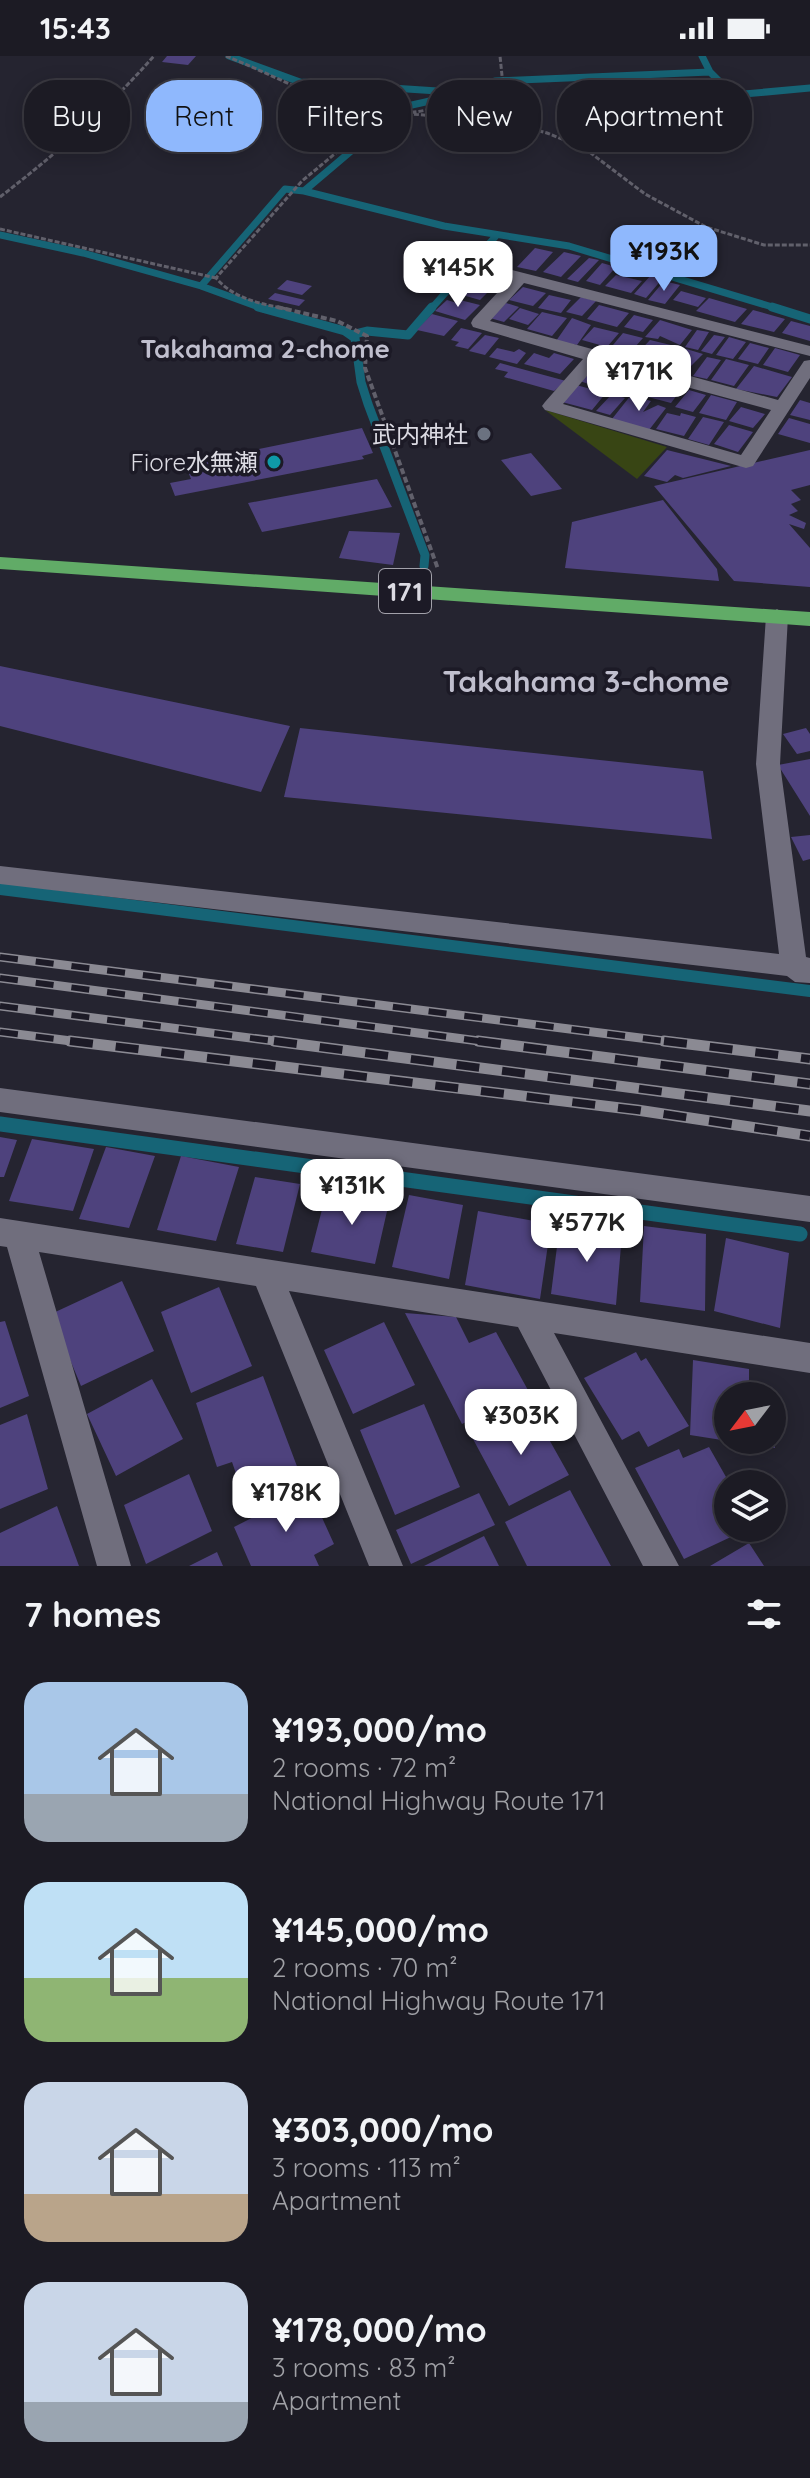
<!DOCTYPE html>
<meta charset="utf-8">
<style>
body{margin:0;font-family:Quicksand,"Noto Sans JP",sans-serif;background:#292831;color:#f1f3f6;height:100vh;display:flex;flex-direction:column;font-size:30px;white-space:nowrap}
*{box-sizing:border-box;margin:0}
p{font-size:26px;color:#a0a1a6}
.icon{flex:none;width:44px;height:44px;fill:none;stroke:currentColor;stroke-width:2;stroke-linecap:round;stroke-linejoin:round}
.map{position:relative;height:1510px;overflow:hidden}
.sheet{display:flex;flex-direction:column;background:#1c1b24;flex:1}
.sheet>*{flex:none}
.banner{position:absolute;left:24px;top:24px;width:762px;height:72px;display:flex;gap:16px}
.needle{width:52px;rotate:238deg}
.controls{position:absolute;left:714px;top:1326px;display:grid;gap:16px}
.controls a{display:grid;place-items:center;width:72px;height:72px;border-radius:50%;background:#1c1b24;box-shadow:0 4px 20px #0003,0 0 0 2px #3a3941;font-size:40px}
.price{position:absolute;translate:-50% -68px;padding:0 18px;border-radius:16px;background:#fff;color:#222;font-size:26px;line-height:52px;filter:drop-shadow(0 2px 4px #0008)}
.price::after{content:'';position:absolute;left:50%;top:48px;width:24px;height:18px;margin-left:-12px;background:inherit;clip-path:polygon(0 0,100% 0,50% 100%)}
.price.on{background:#8fb8fd;color:#111}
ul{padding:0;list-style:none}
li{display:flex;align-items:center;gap:24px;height:200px;padding:0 24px}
li span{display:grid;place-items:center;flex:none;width:224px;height:160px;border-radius:24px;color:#555}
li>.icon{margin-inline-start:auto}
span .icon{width:96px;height:96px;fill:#fffc;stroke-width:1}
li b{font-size:34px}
h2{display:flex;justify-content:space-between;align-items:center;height:96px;padding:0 24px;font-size:34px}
.chip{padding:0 28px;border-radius:32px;background:#1c1b24;box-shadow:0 4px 20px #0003,0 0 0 2px #3a3941;font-size:28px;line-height:72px}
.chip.on{background:#8fb8fd;color:#111}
.status{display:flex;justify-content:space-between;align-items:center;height:56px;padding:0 40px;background:#1c1b24;direction:ltr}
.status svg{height:22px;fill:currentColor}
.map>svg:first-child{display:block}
.green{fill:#384514}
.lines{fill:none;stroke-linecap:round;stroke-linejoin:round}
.stream-far3{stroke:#166476;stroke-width:7}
.stream-far2{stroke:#166476;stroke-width:9}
.stream-far1{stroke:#166476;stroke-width:12}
.stream{stroke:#166476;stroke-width:15}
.building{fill:#4e427d}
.path-far1{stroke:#61606b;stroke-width:3;stroke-dasharray:5 2;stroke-linecap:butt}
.path{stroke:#61606b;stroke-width:4;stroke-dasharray:6 3;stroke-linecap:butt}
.street{fill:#706e7d;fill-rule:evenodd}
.highway{fill:#61ab67;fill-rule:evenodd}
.rail-far1-casing{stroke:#8b8a93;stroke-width:9}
.rail-casing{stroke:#8b8a93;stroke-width:11}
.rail-far1{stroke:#1c1a26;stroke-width:6;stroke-dasharray:18;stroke-linecap:butt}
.rail{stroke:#1c1a26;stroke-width:8;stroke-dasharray:23;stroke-linecap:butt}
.worship-dot{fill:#6b7280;stroke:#1c1a26;stroke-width:3}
.culture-dot{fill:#0f9aa8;stroke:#1c1a26;stroke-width:3}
.labels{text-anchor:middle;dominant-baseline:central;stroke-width:7;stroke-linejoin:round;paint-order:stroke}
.far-poi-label{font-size:24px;fill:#dcdbe3;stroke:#1c1a26;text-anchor:end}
.far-neighbourhood-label{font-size:26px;font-weight:bold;fill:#c0bfce;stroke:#1c1a26}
.shield{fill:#1c1a26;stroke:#a2a1aa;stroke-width:2}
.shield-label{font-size:26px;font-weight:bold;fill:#dcdbe3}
.neighbourhood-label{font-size:30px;font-weight:bold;fill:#c0bfce;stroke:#1c1a26}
</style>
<div class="status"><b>15:43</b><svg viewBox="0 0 49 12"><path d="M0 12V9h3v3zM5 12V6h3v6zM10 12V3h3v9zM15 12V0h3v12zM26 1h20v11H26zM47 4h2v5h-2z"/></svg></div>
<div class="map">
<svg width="810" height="1510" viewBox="0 0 810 1510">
<rect width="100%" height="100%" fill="#252430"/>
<path class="green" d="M545,354l122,37 -30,32z"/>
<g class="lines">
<path class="stream-far3" d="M229,0l71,26 153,10
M710,16l17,17 17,5 66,-6
M304,135l140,35 125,20 210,63
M0,179l83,18 118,33 84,-97 19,2 99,-84 67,-15 25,-11 215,-9 -8,-16
M201,230l63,23
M431,253l64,-72"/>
<path class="stream-far2" d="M258,251l87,24 10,7 6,44 7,22 57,151 -1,11
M772,251l38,12
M351,279l16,-4 41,4 24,-28"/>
<path class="stream-far1" d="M0,833l810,102"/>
<path class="stream" d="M0,1068l800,110"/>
</g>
<path class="building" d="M167,0h29l-8,9 -26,-3z
M535,192l18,4 -17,19 -19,-4z
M564,196l17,4 -20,21 -18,-5z
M589,202l10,2 -21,22 -11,-3z
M602,207l14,4 -16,18 -14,-4z
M468,216l32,8 -20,20 -32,-9z
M616,219l26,6 -11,12 -26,-7z
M651,219l12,3 -17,20 -12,-4z
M287,224l25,6 -10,9 -25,-6z
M664,225l16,4 -15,19 -17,-4z
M523,231l23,6 -13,13 -24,-6z
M681,235l25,7 -8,9 -25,-7z
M275,237l30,7 -6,6 -31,-7z
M549,239l22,5 -10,13 -23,-5z
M581,241l15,4 -14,15 -16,-4z
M709,242l38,11 -12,13 -39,-11z
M447,244l10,3 3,-3 20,5 -15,15 -30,-9z
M506,247l13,4 -15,15 -14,-4z
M599,249l30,8 -12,14 -30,-8z
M520,252l19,6 -11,11 -19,-6z
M753,254l32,9 -11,13 -33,-8z
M542,256l25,6 -15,18 -25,-7z
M432,258l26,7 -14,15 -27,-6z
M634,259l19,5 -10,12 -19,-5z
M572,262l19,7 -14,20 -21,-4z
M660,264l32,10 -12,15 -20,-9 -2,3 -13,-2z
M791,265l19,5v15l-28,-8z
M594,271l25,6 -12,14 -25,-7z
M461,272l21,5 -14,16 -13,-3 4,-4 -8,-2z
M697,274l12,2 -11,18 -13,-3z
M623,277l20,5 -16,18 -19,-5z
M485,279l14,3 -14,17 -16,-4z
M714,279l11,2 -13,17 -11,-3z
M729,281l17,5 -13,17 -17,-4z
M650,284l25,6 -16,19 -26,-7z
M750,287l19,5 -11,16 -20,-5z
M497,292l17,4 5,-3 7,4 -9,11 -28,-7z
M683,292l20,6 -17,17 -20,-6z
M775,292l25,7 -12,17 -25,-7z
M534,297l15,5 5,-5 20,6 -14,15 -36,-10z
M707,301l14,3 -14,19 -14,-3z
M726,303l23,6 -15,21 -23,-6z
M500,307l66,18 -12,10 -50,-14 4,-5 -13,-3z
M597,308l35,11 -18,18 -34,-12z
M754,310l38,11 -15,20 -41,-8z
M635,319l19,5 -11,14 -19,-4z
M661,325l22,6 -12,16 -23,-6z
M576,329l30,8 -14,17 -30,-8z
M689,334l17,5 -13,17 -18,-5z
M612,338l13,4 -15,17 -14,-4z
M631,339l20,6 -8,11 15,-7 8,3 -17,22 -37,-11z
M711,339l26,7 -11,18 -27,-7z
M800,344l10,3v17l-20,-5z
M741,351l24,7 -12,14 -24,-7z
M667,357l13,3 1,-3 15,4 -12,19 -28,-7z
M703,361l21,5 -15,23 -21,-6z
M789,362l21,6v19l-32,-9z
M729,369l24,7 -15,20 -24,-8z
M362,372l11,25 -11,3 2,3 -189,37 -5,-13 21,-4 -6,-15z
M667,394l64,16 -48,12 -8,-3 -8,7 -23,-6z
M810,394v35l-19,5 10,10 -10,4 7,7 -9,4 17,8 -2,6 -15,-5 21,24v39l-76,-6 -80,-95z
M531,397l31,36 -31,7 -30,-36z
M377,423l15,28 -130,25 -14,-29z
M663,444l54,69 2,12 -154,-13 7,-46z
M349,475l51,2 -7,32 -54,-7z
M0,610l290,60 -29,66 -261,-66z
M300,672l403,43 9,68 -428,-42z
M806,672l4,6v17l-13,3 -14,-20z
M810,703v57l-32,-51z
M810,779v24l-7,2 -12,-24z
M0,1081l17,3 -13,37h-4z
M32,1083l62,10 -21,62 -64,-10z
M106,1091l49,9 -26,72 -50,-9z
M181,1100l58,11 -23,74 -59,-11z
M255,1121l45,7 -17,68 -47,-8z
M352,1135l38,7 -15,66 -64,-12 14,-54 24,4z
M409,1139l54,10 -14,74 -57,-12z
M478,1155l73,13 -11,75 -75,-14z
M560,1167l62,11 -6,71 -65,-11z
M644,1170l62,8 -1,77 -65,-9z
M726,1182l63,15 -9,75 -66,-17z
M122,1225l32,70 -73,35 -30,-72z
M219,1231l33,79 -61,27 -30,-81z
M405,1257l51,4 13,26 27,-11 33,60 -67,32z
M5,1265l24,75 -29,12v-86z
M384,1266l31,63 -62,29 -29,-64z
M636,1296l5,9 5,-3 43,68 -41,21 -9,-16 -17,9 -38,-62z
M693,1304l56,9v27h-21v45l-38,-6z
M263,1320l35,93 -56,22 -10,-29 -15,5 -21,-64z
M152,1323l31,60 -67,37 -29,-62z
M424,1348l36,83 -65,28 -35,-85z
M532,1353l37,66 -60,31 -36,-67z
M27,1358l21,75 -48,20v-84z
M734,1384h41v8l-41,-6z
M709,1391l21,37 -2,44h22l-66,31 -49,-91 44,-19 4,9z
M189,1418l23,57 -66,33 -22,-59z
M309,1433l25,55 -20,11 5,11h-68l-17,-39z
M570,1434l41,76h-84l-22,-44z
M479,1437l16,32 -84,39 -15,-34z
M57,1450l22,60h-79v-33z
M484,1480l15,30h-75z
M749,1487l15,23h-54z
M217,1496l6,14h-34z"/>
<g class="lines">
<path class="path-far1" d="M226,0c53,21 111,56 170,57 35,1 74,-16 107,-28l-3,-29
M400,57l105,9 42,11 37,15 61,46 61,33 58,18h46
M0,141c56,-43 107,-88 154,-141
M0,173l216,49
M287,253c-26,-5 -53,-10 -71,-31l86,-97 82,-68"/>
<path class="path" d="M277,251l60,14 30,15 -2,32 73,201"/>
<path class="street" d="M500,211l310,79v10l-286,-73 -34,38 288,79 26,-39 6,-1v18l-57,88 -7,2 -201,-58 -3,-4 3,-4 38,-43 -110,-32 -2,-4 2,-4 37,-40 -16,-4 -2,-3zM598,307l173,47 -30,45 -178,-51z
M777,553l11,7 -8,148 26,193 4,1v25l-15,-1 -8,-6 -787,-92v-18l779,88 -23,-190 10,-148z
M0,1032l810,108v26l-810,-110z
M0,1162l810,125v30l-256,-40 125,233h-36l-125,-239 -229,-36 114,275h-34l-113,-280 -217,-34 92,314h-34l-90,-319 -7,-1z"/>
<path class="highway" d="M0,501l810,55v14l-810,-57z"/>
<g class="rail-far1-casing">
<path id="rail-far1" d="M0,901l680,86
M0,922l494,65
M0,950l290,37
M0,976l87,11"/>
</g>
<g class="rail-casing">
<path id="rail" d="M70,985l567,69 173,26
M274,985l536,70
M478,985l332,43
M664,985l146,18"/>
</g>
<use href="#rail-far1" class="rail-far1"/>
<use href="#rail" class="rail"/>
</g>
<circle class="worship-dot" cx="484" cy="378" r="8"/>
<circle class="culture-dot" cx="274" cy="406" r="8"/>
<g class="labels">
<g class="far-poi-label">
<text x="468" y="378">武内神社</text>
<text x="258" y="406">Fiore水無瀬</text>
</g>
<g class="far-neighbourhood-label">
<text x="265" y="292">Takahama 2-chome</text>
</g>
<rect class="shield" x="379" y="513" width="52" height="44" rx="6"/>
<g class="shield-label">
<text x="405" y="535">171</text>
</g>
<g class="neighbourhood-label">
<text x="586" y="625">Takahama 3-chome</text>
</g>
</g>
</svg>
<div class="controls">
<a><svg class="needle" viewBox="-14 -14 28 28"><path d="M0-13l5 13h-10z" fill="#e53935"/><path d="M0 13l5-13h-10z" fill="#a0a1a6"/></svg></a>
<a><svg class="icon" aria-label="layers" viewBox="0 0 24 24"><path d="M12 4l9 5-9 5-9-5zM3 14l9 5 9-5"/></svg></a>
</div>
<b class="price on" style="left:664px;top:237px">¥193K</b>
<b class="price" style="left:458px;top:253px">¥145K</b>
<b class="price" style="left:639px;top:357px">¥171K</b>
<b class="price" style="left:352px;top:1171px">¥131K</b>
<b class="price" style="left:587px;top:1208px">¥577K</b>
<b class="price" style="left:521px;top:1401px">¥303K</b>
<b class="price" style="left:286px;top:1478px">¥178K</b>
<div class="banner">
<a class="chip">Buy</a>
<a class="chip on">Rent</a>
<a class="chip">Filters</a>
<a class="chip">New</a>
<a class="chip">Apartment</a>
</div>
</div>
<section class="sheet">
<h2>7 homes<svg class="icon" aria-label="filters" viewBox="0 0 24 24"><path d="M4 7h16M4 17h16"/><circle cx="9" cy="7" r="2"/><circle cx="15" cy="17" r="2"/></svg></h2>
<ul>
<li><span style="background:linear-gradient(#a9c7e8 70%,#9aa5b1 0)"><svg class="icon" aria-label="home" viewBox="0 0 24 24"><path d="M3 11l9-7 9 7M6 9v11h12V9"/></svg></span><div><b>¥193,000/mo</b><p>2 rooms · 72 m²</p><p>National Highway Route 171</p></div></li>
<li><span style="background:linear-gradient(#bfe0f5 60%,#8fb573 0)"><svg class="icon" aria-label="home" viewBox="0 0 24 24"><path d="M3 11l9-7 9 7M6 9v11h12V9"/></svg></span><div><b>¥145,000/mo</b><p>2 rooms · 70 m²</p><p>National Highway Route 171</p></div></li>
<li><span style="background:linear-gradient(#c9d6e8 70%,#b9a48a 0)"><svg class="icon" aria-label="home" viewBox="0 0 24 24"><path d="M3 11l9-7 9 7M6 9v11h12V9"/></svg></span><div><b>¥303,000/mo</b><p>3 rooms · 113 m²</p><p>Apartment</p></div></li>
<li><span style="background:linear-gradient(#c9d6e8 75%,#9aa5b1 0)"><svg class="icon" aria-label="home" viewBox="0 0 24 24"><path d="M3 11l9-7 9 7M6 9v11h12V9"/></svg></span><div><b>¥178,000/mo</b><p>3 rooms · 83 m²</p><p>Apartment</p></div></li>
</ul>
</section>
